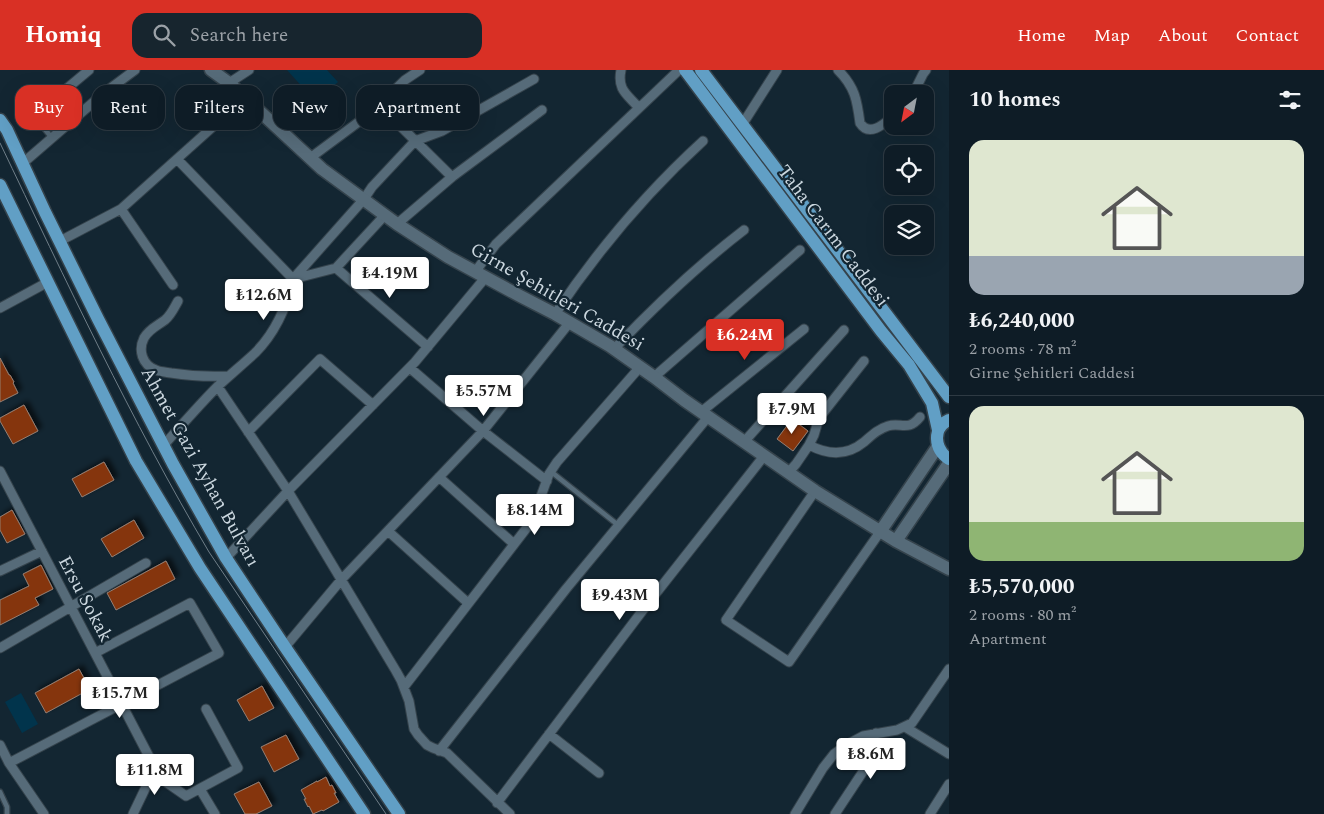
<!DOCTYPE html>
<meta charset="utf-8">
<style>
body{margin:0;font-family:Spectral,serif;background:#17252e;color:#f1f3f6;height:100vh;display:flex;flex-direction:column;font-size:19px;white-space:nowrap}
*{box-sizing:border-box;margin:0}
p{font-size:16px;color:#9ba1a7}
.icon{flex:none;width:28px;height:28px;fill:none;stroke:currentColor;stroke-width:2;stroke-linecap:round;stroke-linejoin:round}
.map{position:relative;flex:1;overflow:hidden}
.drawer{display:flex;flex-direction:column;background:#0e1c26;width:375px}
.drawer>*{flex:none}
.top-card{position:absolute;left:15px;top:15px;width:475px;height:45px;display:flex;gap:10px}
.needle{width:32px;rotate:212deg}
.tools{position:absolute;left:884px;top:15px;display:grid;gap:10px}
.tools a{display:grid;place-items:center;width:50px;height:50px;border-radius:10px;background:#0e1c26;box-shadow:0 5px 20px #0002,0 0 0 1px #2e3a43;font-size:25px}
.price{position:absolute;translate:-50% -42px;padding:0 11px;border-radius:5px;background:#fff;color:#222;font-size:16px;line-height:32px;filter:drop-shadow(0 1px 2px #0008)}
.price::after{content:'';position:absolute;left:50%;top:30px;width:15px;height:11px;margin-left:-8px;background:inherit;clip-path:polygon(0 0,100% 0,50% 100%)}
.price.on{background:#d93025;color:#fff}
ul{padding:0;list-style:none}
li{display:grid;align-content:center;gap:10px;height:265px;padding:0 20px}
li+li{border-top:1px solid #2e3a43}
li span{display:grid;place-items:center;height:155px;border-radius:15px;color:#555}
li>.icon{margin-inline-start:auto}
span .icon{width:90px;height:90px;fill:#fffc;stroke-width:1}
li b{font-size:21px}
h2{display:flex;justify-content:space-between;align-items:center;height:60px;padding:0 20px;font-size:21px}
.chip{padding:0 18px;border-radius:15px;background:#0e1c26;box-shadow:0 5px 20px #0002,0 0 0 1px #2e3a43;font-size:18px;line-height:45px}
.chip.on{background:#d93025;color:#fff}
header{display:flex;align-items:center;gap:30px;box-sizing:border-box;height:70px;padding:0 25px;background:#d93025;color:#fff}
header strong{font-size:24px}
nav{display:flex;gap:28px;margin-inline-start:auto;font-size:18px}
.search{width:350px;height:45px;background:#17252e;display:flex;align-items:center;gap:12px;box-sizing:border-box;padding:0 18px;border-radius:15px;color:#9ba1a7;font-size:19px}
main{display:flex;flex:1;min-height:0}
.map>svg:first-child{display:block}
.green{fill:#01344c}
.building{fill:#853608;stroke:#967e73;filter:url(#shadow)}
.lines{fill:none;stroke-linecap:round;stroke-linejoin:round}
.lane-casing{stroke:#35434c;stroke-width:7}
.street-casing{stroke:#35434c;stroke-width:11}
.secondary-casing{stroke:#35434c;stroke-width:15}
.primary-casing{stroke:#35434c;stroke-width:15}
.lane{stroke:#566b79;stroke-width:4.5}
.street{stroke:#566b79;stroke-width:9}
.secondary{stroke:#566b79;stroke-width:12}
.primary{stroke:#619fc5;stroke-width:12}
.tram{stroke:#6f7e88;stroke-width:1}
.labels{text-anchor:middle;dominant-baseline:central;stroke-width:4.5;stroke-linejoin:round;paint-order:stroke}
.street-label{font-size:19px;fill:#cbd7df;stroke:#132632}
</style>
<header>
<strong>Homiq</strong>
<div class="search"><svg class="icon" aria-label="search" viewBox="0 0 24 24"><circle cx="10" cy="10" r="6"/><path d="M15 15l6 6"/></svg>Search here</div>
<nav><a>Home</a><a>Map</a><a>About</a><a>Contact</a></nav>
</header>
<main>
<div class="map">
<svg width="949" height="744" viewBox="0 0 949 744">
<defs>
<filter id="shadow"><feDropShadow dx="4" dy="-4" stdDeviation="2.5" flood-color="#0009"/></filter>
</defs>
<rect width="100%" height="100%" fill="#132632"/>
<path class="green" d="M287,0h40l11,12 -22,20z
M21,623l17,31 -16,9 -17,-31z"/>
<path class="building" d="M0,288l9,17h1l4,7 -1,1 5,10 -18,9z
M24,335l14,26 -25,13 -13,-23v-3z
M792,349l16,12 -15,20 -16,-12z
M104,392l10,18 -32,17 -10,-18z
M12,440l13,24 -18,9 -7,-13v-13z
M134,450l10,18 -32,19 -11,-18z
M166,491l9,18 -59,31 -9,-17z
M41,495l12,24 -18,9 4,7 -39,20v-25l29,-14 -6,-12z
M79,599l11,20 -44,24 -11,-20z
M262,616l12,22 -25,13 -12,-21z
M286,665l13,24 -25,13 -13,-25z
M326,707l4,9 2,-1 4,8h-2l5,9 -16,9 -1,-1 -9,4 -4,-8 -1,1 -4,-8h2l-5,-9 16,-9v1z
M259,712l13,24 -16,8h-11l-11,-20z"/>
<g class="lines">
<g class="lane-casing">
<path id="lane" d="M34,46l18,22
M550,404h4l64,51
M0,722l7,15v7"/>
</g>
<g class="street-casing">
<path id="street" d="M621,0c-4,20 6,24 18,38
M838,0c17,17 19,30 22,53 9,14 23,2 32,-6
M229,13l20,-13
M913,24l10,-20 3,-4
M379,35l73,72
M34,46l55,-46
M742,55l35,-55
M310,88l62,-46 33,-32 15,-10
M177,89l116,120 43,-11 49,-53
M23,93l81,-70 31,-23
M121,139l52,76
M397,154l55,-47 90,-67
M60,171l61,-32 124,-111
M336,198l92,79
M475,202l21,-28 183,-174
M178,231c-4,7 -7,14 -13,19 -8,6 -16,9 -21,18 -6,12 -2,27 12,32 4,2 10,2 15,3 19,3 38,4 58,3
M0,238l48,-26
M555,244c43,-64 91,-121 148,-173
M614,279c41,-43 83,-83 130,-119
M410,298l73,63 64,50
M654,307l146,-127
M218,317l70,104 108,180 5,9 8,21 5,28 4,6 9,10 6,3 14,5 63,61
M701,342l103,-83
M248,362l72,-73 53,46
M744,372l100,-112
M809,375c19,10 38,11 55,-3 8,-7 14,-13 24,-16 13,-4 20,6 32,-9
M163,376c18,-20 36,-41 55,-60 12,-11 25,-22 37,-33 20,-20 32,-47 38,-74l71,-80 8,-12 43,-46 27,-10 92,-52
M0,401l155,297 -22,46
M788,403l8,-9 13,-19 5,-10 5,-17 45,-57
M439,407l75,67
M815,421l-89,129 63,42 91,-130
M388,461l80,72
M226,488l62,-67 127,-129 70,-84
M0,501l42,-20
M285,577l56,-67 142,-149 87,-109
M0,578l146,-85
M404,617l128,-166 17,-47 8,-12 83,-95
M905,657l44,27
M549,664l50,39
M0,675l9,18 35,51
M439,681l127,-162 142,-172
M9,693l210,-110 -29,-50 -95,50
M153,703l33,23 52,-28 -32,-59
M200,719l15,25
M497,733l149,-197 118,-150
M795,744l28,-46 11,-14 14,-10 15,-8 34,-6 15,-7 37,-54
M835,744l33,-50 8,-31
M930,744l19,-30"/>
</g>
<g class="secondary-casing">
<path id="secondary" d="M211,0l18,13 93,86 75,55 51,33 72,39 35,18 55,32 44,31 30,23 131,91 81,50 53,28
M880,462l58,-86
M896,471l53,-78"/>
</g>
<g class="primary-casing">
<path id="primary" d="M685,0l196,261 28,34 23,38 6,27
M701,0l248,327
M0,50l7,10 38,82 53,107 75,145 53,94 59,89 114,167
M0,115l136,276 64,107 164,246
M949,350c-17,8 -15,29 0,39"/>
</g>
<use href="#lane" class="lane"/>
<use href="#street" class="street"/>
<use href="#secondary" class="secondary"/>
<use href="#primary" class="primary"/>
<path class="tram" d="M0,73c66,138 131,277 209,409l177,262"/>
</g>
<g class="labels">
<g class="street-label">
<text transform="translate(833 166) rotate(53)">Taha Carım Caddesi</text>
<text transform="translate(557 227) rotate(30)">Girne Şehitleri Caddesi</text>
<text transform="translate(200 397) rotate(61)">Ahmet Gazi Ayhan Bulvarı</text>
<text transform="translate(85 529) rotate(62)">Ersu Sokak</text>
</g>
</g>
</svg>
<div class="tools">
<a><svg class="needle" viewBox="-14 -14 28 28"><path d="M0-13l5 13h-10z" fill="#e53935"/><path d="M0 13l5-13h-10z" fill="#9ba1a7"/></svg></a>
<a><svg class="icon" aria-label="locate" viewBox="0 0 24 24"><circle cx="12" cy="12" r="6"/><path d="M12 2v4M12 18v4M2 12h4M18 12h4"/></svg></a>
<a><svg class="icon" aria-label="layers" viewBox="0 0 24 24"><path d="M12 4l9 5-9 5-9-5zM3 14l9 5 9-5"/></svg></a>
</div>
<b class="price" style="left:390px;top:229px">₺4.19M</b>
<b class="price" style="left:264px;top:251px">₺12.6M</b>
<b class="price on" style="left:745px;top:291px">₺6.24M</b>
<b class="price" style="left:484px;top:347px">₺5.57M</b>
<b class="price" style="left:792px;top:365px">₺7.9M</b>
<b class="price" style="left:535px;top:466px">₺8.14M</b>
<b class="price" style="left:620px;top:551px">₺9.43M</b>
<b class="price" style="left:120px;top:649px">₺15.7M</b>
<b class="price" style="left:871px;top:710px">₺8.6M</b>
<b class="price" style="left:155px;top:726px">₺11.8M</b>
<div class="top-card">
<a class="chip on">Buy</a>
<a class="chip">Rent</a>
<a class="chip">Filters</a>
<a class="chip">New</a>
<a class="chip">Apartment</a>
</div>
</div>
<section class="drawer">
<h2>10 homes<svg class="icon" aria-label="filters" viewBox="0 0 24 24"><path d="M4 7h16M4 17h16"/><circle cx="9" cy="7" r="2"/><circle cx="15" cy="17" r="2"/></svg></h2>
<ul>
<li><span style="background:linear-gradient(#dfe7d0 75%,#9aa5b1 0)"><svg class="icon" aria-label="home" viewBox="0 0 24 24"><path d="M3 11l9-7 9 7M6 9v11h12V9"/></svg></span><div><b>₺6,240,000</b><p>2 rooms · 78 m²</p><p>Girne Şehitleri Caddesi</p></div></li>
<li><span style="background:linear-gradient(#dfe7d0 75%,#8fb573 0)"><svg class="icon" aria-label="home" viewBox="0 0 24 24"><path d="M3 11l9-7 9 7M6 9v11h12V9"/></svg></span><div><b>₺5,570,000</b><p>2 rooms · 80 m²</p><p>Apartment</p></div></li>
</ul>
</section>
</main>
